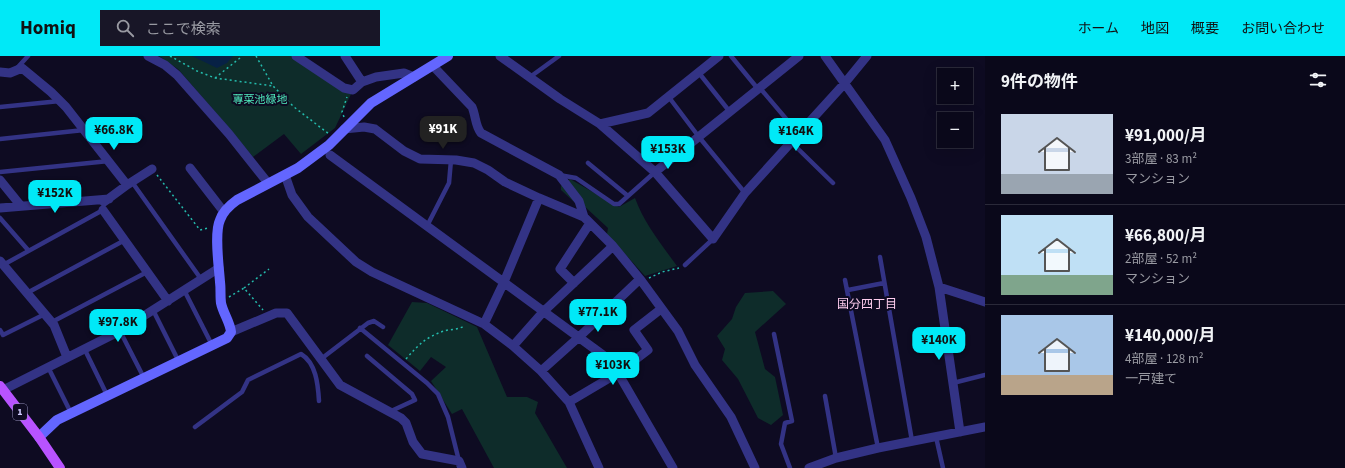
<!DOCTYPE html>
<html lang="ja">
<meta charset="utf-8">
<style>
body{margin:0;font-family:"Source Sans 3","Noto Sans JP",sans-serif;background:#181627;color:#f1f3f6;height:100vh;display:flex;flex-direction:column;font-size:15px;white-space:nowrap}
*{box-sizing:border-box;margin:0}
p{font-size:13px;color:#999aa2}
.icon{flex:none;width:22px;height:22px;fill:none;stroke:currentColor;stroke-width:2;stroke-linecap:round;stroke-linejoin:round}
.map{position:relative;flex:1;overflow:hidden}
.details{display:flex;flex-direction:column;background:#0a081a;width:360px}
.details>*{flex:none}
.buttons{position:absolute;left:937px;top:12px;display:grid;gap:8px}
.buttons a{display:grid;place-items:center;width:36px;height:36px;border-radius:0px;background:#0a081a;box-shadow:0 4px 16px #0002,0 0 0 1px #2a2939;font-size:20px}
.price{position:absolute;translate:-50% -34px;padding:0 9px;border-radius:8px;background:#00e9f7;color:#111;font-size:13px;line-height:26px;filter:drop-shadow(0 1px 2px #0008)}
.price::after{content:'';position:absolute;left:50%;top:24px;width:12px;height:9px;margin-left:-6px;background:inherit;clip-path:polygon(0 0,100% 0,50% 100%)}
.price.active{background:#222;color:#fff}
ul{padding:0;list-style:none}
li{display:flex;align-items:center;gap:12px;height:100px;padding:0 16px}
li+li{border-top:1px solid #2a2939}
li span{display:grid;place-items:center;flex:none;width:112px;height:80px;border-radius:0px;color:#555}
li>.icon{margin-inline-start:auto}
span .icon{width:48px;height:48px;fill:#fffc;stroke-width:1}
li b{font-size:17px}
h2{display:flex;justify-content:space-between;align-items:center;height:48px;padding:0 16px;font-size:17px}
header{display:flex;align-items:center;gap:24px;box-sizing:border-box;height:56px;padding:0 20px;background:#00e9f7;color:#111}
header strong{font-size:19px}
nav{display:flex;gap:22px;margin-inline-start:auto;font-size:14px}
.search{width:280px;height:36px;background:#181627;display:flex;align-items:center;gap:10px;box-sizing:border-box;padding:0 14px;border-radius:0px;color:#999aa2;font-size:15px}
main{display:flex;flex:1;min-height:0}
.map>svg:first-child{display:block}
.green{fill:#0e2c2a}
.water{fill:#072145}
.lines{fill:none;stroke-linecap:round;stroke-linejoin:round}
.path{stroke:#24bbac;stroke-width:1.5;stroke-dasharray:2 3;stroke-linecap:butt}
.lane{stroke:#333385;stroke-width:4.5}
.street{stroke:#333385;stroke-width:9}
.secondary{stroke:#6366ff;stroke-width:10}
.primary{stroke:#b853ff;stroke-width:10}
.labels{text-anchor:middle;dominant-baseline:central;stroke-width:4;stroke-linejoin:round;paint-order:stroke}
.shield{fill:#0e0b22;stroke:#9692bd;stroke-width:1}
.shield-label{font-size:10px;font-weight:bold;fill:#d0ccff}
.park-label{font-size:11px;fill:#4fe8bc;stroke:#0e0b22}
.neighbourhood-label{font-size:12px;fill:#ffceef;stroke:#0e0b22}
</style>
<header>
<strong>Homiq</strong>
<div class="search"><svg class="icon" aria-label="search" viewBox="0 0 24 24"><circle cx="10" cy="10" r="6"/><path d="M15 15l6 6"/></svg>ここで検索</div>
<nav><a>ホーム</a><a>地図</a><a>概要</a><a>お問い合わせ</a></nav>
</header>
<main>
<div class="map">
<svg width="985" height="412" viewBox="0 0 985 412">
<rect width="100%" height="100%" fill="#0e0b22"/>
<path class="green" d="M159,0h142l52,34 -18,38 -34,26 -17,-20 -31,23 -23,-28 -52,-60z
M570,123l49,28 16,-9c9,25 26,46 42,68l-32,10 -38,-42 1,-6 -25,-23 -10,-4 -12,-11v-4z
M773,235l13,13 -31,28 10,37 10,8 8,38 -12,10 -13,-7 -20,-39 -16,-19 3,-11 -8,-13 15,-17 4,-12 9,-14z
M412,246l15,1 50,24 30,70h20l11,5 -3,11 32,55h-73l-32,-59 -10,5 -21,-33 15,-14 -15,-10 -11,14 -32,-26z"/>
<path class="water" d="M192,0h41l-6,7 -10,5z"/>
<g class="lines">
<path class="path" d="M170,0l27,15 18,7 58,8
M256,0l17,30 21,21 35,27
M215,22l25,-20 1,-2
M344,61l-2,-5 5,-15
M157,119l43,55 8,-2
M649,222l13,-6 17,-4
M244,232l25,-19
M229,241l15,-9 19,22
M406,303c12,-14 20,-22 38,-28 6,-2 16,-1 21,-6"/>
<path class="lane" d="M731,0l27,33
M18,11l10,-11
M699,17l31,39
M530,21l29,-21
M760,32l39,46
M668,40l31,41 46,56
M0,51l60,-6
M0,83l84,-9
M791,86l42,41
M588,107l40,33
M0,116l109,-11
M559,119l17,3 38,26h5l36,-32
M132,126l69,97
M0,162l28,32
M427,170l22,-43 2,-23
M880,201l32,184
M3,209l100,-55
M685,209l28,-26
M845,224l33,168
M184,234l28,55
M848,234l36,-7
M27,237l98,-53
M153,254l26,52
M52,266l95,-50
M360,272l67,55 11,11 10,23 11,44
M0,274l3,5 42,-21
M120,275l24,47
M774,278l18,87 -7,2 -4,21 9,24
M84,292l23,47
M367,300l45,38 3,6 -26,12
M321,303l47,-36 6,-2 9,6
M48,311l23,46
M953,327l32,-8
M825,340l11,62
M195,371l47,-35 6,-12 53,-26c15,9 17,30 18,47
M936,381l7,31"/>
<path class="street" d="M148,0l17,9 12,10 52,59 39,49
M296,0l48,32 9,2 9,-8 14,-5 28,-4 10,4
M345,0l17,26
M500,0l60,43 40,25 48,-11 71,-57
M825,0l60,84 26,58 15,39 13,50 21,145
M433,10l39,41c4,9 3,19 9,26l78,42 20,26 5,16
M0,16l10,1 12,-5 29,24 15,15 61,78
M600,68l55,48 58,67 32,-46 99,-109 23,-28
M344,73l20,-2 11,2 29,22 16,8 36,1 18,3 14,7 17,12 34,16 45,19 29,29 27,33 38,52 17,34 36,52 24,51
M330,99l277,203 11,15 55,95
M190,112l34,44
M655,116l144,-116
M285,119l7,20 16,22 48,45 16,10 112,52 29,22 28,25 28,31 30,66
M0,124l21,26
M104,146l23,-17 25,-16
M0,152l109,-9
M103,154l65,91
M0,205l54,64 13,32
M574,227l-14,-14 30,-46
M939,231l46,15
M484,268l20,-42 35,-84
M231,276l45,-19h11l53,72 61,33 5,5 7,19 9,12 37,7 3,7
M513,290l30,-34 70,-66
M541,315l38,-34 61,-58
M3,334l117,-59 99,-63
M569,346l49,-29 30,-23 -14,-20 27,-21
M809,412l27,-10 42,-10 107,-21"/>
<path class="secondary" d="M39,381l18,-17 170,-82 4,-6c-1,-10 -8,-19 -10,-29 -1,-7 0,-14 -1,-21 -1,-15 -6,-49 0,-62 3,-9 10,-15 17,-20l61,-32 31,-23 42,-42 77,-47"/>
<path class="primary" d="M0,330l39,51 21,31"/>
</g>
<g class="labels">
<rect class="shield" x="13" y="348" width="14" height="16" rx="3"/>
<g class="shield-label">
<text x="20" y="356">1</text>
</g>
<g class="park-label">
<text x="260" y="43">蓴菜池緑地</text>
</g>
<g class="neighbourhood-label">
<text x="867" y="248">国分四丁目</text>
</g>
</g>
</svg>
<div class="buttons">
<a>+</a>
<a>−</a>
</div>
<b class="price active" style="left:443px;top:94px">¥91K</b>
<b class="price" style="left:114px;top:95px">¥66.8K</b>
<b class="price" style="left:796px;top:96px">¥164K</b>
<b class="price" style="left:668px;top:114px">¥153K</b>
<b class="price" style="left:55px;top:158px">¥152K</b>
<b class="price" style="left:598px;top:277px">¥77.1K</b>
<b class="price" style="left:118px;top:287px">¥97.8K</b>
<b class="price" style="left:939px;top:305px">¥140K</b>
<b class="price" style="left:613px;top:330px">¥103K</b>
</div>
<section class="details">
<h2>9件の物件<svg class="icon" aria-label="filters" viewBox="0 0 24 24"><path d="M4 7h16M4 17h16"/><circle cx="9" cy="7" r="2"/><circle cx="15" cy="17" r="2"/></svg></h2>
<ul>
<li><span style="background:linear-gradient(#c9d6e8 75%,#9aa5b1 0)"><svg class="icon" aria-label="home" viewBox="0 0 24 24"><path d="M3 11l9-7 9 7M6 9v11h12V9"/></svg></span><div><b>¥91,000/月</b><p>3部屋 · 83 m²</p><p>マンション</p></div></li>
<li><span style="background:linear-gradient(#bfe0f5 75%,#7fa58c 0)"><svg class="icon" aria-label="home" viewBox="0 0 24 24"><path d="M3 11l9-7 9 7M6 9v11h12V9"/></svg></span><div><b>¥66,800/月</b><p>2部屋 · 52 m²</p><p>マンション</p></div></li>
<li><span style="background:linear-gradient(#a9c7e8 75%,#b9a48a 0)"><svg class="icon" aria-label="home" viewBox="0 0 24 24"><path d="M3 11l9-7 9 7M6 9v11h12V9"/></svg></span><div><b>¥140,000/月</b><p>4部屋 · 128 m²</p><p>一戸建て</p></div></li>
</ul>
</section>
</main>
